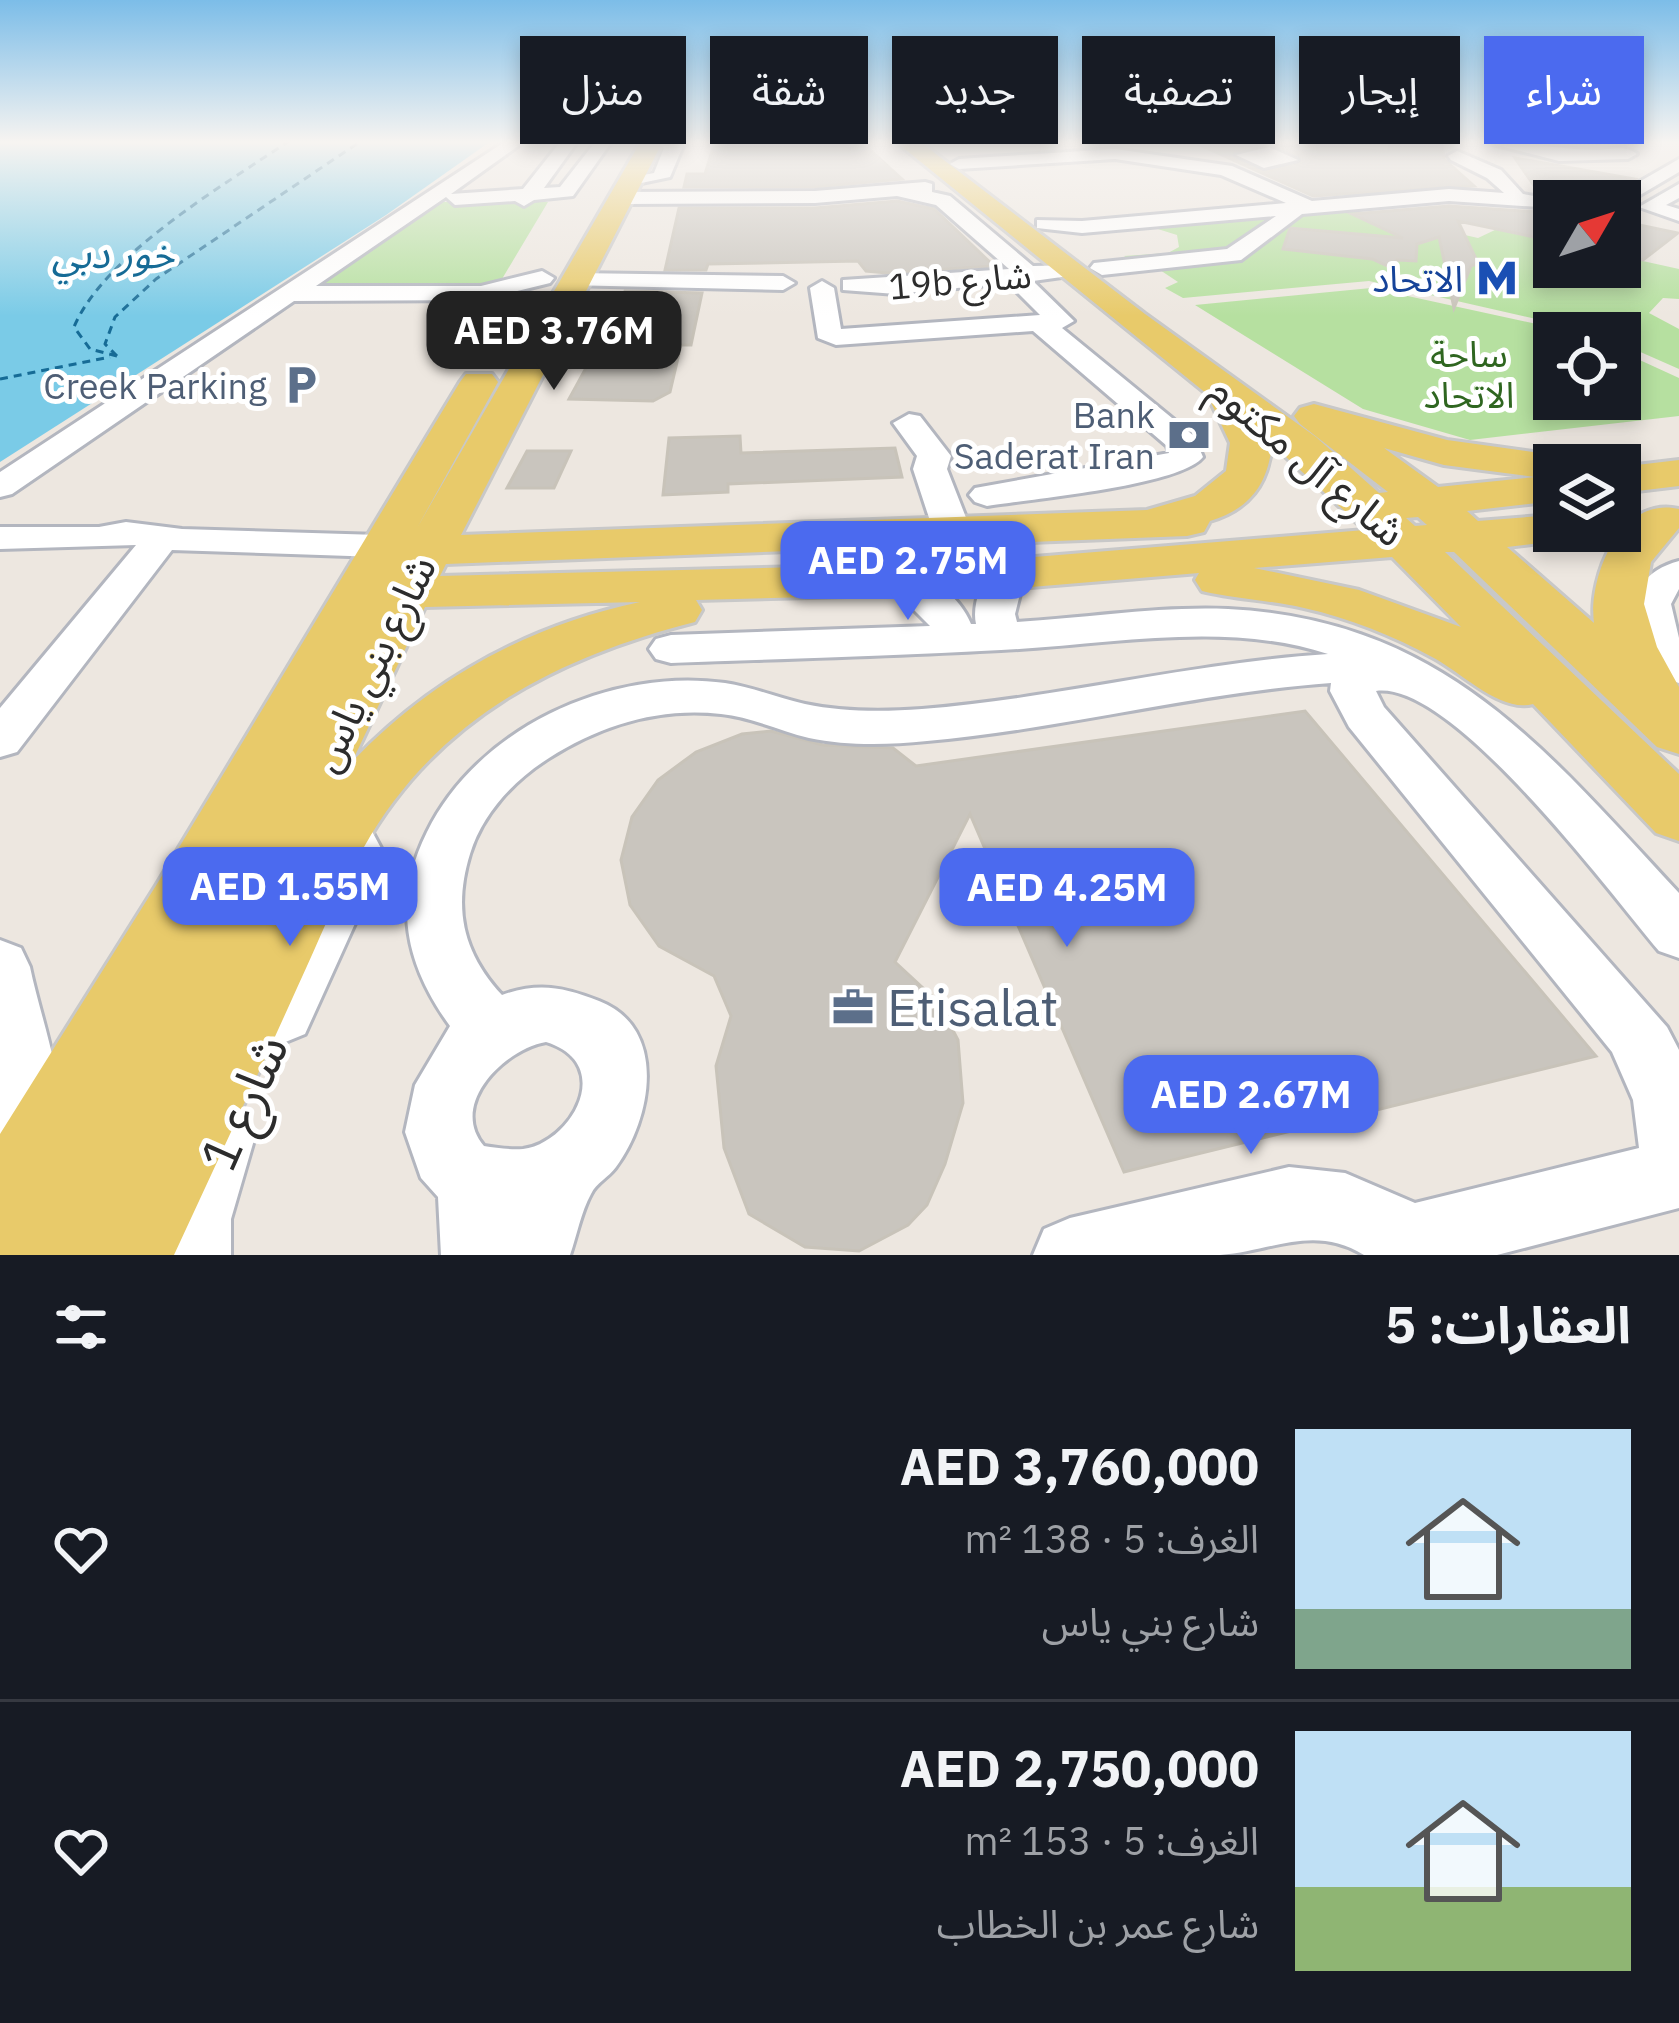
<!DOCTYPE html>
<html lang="ar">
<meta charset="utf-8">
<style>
body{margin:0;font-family:"IBM Plex Sans","Noto Sans Arabic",sans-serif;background:#20242c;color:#f1f3f6;direction:rtl;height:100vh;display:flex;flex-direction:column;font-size:45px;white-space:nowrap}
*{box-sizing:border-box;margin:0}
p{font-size:39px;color:#9ea1a6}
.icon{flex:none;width:66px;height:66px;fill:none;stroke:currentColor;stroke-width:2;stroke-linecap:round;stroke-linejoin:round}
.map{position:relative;height:1255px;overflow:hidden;direction:ltr}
.side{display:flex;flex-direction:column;background:#171b24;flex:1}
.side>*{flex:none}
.banner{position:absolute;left:36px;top:36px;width:1608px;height:108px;direction:rtl;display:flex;gap:24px}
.needle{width:78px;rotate:51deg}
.fabs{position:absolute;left:1533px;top:180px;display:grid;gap:24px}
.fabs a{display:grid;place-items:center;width:108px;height:108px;border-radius:0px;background:#171b24;box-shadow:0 6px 18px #0003;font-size:60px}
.price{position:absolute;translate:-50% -102px;padding:0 27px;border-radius:24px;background:#4b6aef;color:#fff;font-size:39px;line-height:78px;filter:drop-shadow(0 3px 6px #0008)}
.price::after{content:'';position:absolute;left:50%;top:72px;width:36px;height:27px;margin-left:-18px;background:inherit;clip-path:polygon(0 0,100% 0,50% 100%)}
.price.active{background:#222;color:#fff}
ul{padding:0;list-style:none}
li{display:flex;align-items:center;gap:36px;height:300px;padding:0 48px}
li+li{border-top:3px solid #363941}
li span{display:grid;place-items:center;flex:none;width:336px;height:240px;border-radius:0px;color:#555}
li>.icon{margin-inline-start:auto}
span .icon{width:144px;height:144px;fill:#fffc;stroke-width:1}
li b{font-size:51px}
h2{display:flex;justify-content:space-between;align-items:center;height:144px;padding:0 48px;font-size:51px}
.chip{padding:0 42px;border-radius:0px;background:#171b24;box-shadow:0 6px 18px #0003;font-size:42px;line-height:108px}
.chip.active{background:#4b6aef;color:#fff}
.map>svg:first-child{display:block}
.green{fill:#b6e0a0}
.water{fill:#7acbe7}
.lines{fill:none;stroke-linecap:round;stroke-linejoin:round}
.ferry{stroke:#166b96;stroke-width:3;stroke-dasharray:8 6;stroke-linecap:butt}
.building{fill:#c9c5be;stroke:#c8c3b9;stroke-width:3;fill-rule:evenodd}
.minor-casing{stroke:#b3b6bf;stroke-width:6}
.major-casing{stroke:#c8c8c8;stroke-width:6}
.minor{fill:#fff;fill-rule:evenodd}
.major{fill:#e8ca6a;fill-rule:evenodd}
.labels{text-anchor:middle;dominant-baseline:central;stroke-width:10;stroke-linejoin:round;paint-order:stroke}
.far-transit-label{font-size:36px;fill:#164399;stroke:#fff;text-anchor:end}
.far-street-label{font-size:36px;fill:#2c2c2c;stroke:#fff}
.far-park-label{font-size:36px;fill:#2f6620;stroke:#fff}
.far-service-label{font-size:36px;fill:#4e5e75;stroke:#fff;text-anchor:end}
.far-water-label{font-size:39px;font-style:italic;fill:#166b96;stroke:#fff}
.street-label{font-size:42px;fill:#2c2c2c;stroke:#fff}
.near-service-label{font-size:51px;fill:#4e5e75;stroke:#fff;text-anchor:start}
.near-street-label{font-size:51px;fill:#2c2c2c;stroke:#fff}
</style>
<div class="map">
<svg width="1679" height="1255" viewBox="0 0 1679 1255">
<rect width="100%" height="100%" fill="#ede7e0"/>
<path class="green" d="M434,202h114l-49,82 -187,1z
M1341,207l137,31 19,-9 57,13v25h66v-11l59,13v30l-16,-1 -14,15 30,16v40l-59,-26v-10h-22l-229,-52 -186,17 -18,-10 13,-6 -33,-22 -13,1 -8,-5 44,-3 11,-6 -2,-12 -29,-9z
M1371,288l207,45h-24v66h66v-48l59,27v38l-209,24 -107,-31 -168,-104z"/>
<path class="water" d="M0,141h491l-105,74 -386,247z"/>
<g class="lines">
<path class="ferry" d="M117,356l-12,-12 10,-27 41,-38 205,-138
M117,356l-27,-7 -16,-22c30,-72 150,-142 215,-186
M0,379l110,-22"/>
</g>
<path class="building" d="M715,141h121l14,11 10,-6 9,3 33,30 -87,8h-131l3,-13h18z
M1191,141h92l105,11 3,-11h51l2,18 30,27 -161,10zM1268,143l32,13 2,6 -37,10 -33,-16 3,-5z
M1515,158l120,21 -33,22 -18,-1 -47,-10z
M897,201l37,8 60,57 -107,7 -21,-2 -8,-10 -150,3 -2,6h-41l14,-62h136z
M1449,206l90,6 15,5v10l-20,10 -76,-16 20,42 -7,3 -17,42 -15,-71 -22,7 -1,17 -19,-1 -5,8 -20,-9 -89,-10 7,-21 113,10 -51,-24z
M1620,221l58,12 -35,27 -23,-5z
M625,291l77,2 -11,52h-10l-11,47 -17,9 -84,-2 23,-42h9z
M740,436l1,17 154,-5 7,29 -174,7v8l-65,3 6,-57z
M527,451h44l-17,37h-47z
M1305,711l291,345 -472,116 -154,-358 -75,148 43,40 20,38 5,63 -18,61 -18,41 -19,20 -49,26 -54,-4 -56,-33 -25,-66 -8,-82 15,-50 -17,-40 -55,-30 -29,-41 -9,-45 11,-43 26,-37 38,-28 46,-18 29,-3 52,14 70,3 23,18z"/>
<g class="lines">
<g class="minor-casing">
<path id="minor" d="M506,141h19l-74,53 72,-5 38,-48h17l-34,47 16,-1 36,-46h16l-39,55 -39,4 -10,6 -9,-5 -60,4 -9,-8 -130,89h165l61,-15 12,7 -4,5 -69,17 -187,1 -282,193 -12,3v-25z
M650,141h24l9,5 -13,31 -48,10v-8l32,-6 10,-25z
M842,141h16v1l-8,5z
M1481,141c40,-2 78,10 119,9 15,-1 25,-5 37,4l-9,5 -69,2z
M1269,147l29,13 -34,8 -28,-13z
M1115,149l117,17 80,35 137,-12 55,4 -17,-15 -36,-18 -3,-4 9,-5 44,19 22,24 40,7h-9v7l-105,-7 -147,13 -61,46 -139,15 -12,-7 4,-5 133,-14 49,-33 -194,17 -45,-5v-8l45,1 204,-18 -65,-28 -106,-16 -156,10 -9,-5 9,-5z
M1679,159v13l-56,33 -17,-4z
M925,182l7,2v8l18,4 83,70 43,-1v10l-43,6 41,40 -12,7 132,108 9,21c-23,29 -174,42 -216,49l-12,-4 -6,-7 6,-7 194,-35 -2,-7 -134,-115 -197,14 -18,-7 -8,-50 12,-7 12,7 7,41 199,-14 -32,-32 -112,11 -53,-4v-10l166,-11 -73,-64 -39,-9 -82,7 -194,1 -10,-6 10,-6 194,-1z
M1679,184v14l-13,7 13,4v12l-40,-14z
M575,273l208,3 12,7 -12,7 -217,-5v-10z
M909,414l11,2 31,40 -4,13 25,64 -6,8h-26l-6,-8 -21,-64 4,-13 -24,-33z
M126,522l56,7 197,6 13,3 6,8 -6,8 -13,3 -207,-7 -155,202 -17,5v-49l136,-163 -136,4v-22h99z
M1679,561v28l-8,15 8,34v45c-56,-16 -71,-104 0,-122z
M1005,562l14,4 6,8 -10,40 2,8c69,-4 142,-16 211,-13 215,11 316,139 451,284v65l-20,-7c-50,-59 -207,-271 -283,-260l8,16 283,320 12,23v158l-182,47h-133c-50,-31 -92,-4 -144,0 -62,0 -126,0 -187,0l11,-26 26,-11 219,-51 56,6 70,30 224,-55 -6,-48 -21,-48 -263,-325 -19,-36 1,-8c-136,10 -268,46 -404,58 -39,4 -80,5 -118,-3 -29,-7 -58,-21 -88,-24 -62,-7 -120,11 -172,44 -35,22 -67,56 -79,96 -17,55 -7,99 32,141 36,-13 62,-8 97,6 70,27 52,119 17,166 -7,10 -20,16 -25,27 -10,18 -14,41 -21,61h-129l-3,-58 -17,-19 -16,-46 10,-47 35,-59c-45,-62 -58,-124 -23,-194 51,-104 183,-165 298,-149 27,4 53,15 80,21 38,8 78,8 117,5 137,-11 269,-46 406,-55 -105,-34 -220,-9 -327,-4 -110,6 -220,9 -330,13l-15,-4 -7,-10 7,-10 15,-4 259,-9 -46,-46 6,-8c32,-8 70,24 81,52h5c-4,-17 5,-43 15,-58zM546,1042c71,22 25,101 -23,107 -12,1 -27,-1 -39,-3 -36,-42 21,-97 62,-104z
M342,803l18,6 22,41 -1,16 -76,168 -22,9 -22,-9 -9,-20 75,-148 1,-16 -12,-27 8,-14z
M0,940l21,8 9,19c13,63 48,145 22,206l-24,10 -24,-10 -4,-8z
M220,1106l24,10 10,24 -23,79v36h-74l2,-36 37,-103z"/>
</g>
<g class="major-casing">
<path id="major" d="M641,141h22l-202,394 686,-25 48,-14 31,-25 4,-28 -23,-49 -312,-253h24l226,173 171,123 63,56 9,-1 -88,-68 -6,-8 6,-8 14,-4 133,36 122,17 6,8h-21v36l-87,10 11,10 76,-6v16h22l-5,8 -64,8 87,76c-6,-46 27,-128 85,-114v19l-28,34 -7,42 13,43 22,40v67l-22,-7 -203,-195h-9l234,222v67l-23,-8 -123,-129c-32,9 -71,-31 -99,-46 -40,-22 -85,-40 -130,-50 -34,-8 -69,-9 -102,-17l-7,-11 4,-7 -239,20 -264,7 6,10 -7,12c-138,35 -259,97 -331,225 -26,45 -45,94 -67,141 -40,89 -82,178 -123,267h-174v-121l157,-250 303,-502 6,-8h26l6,8 -81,146zM1272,444l93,86 -405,33 -520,13 6,-12 741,-28 17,-4 6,-11c40,-12 58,-37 62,-77zM1384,448l60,17 91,12 -97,10zM1418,517l9,8 -12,1 -9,-8zM1392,557l69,70 -102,-37 -105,-22zM640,602c-113,24 -209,77 -288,160l73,-155z
M1679,460v26l-59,7v-26z"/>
</g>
<use href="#minor" class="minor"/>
<use href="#major" class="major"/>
</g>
<linearGradient id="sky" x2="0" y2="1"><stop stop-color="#7cbde8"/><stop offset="0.45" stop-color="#f7f4f1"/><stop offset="1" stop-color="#f7f4f1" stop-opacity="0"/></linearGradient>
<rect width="1679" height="316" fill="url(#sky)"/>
<defs>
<g id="metro-bare" transform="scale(3.24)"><path d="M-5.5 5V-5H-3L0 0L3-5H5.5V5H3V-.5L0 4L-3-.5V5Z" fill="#1a4fb4" stroke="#fff" stroke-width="2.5" paint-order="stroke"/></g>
<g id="parking-bare" transform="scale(3.24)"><path d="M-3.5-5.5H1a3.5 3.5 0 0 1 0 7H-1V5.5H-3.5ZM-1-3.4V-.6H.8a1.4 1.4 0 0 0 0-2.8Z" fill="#5c6f8a" stroke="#fff" stroke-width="2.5" paint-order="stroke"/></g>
<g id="bank-bare" transform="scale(3.24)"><path d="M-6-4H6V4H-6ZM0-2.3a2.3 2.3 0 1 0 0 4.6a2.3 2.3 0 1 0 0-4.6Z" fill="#5c6f8a" stroke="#fff" stroke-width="2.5" paint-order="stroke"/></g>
<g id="office-bare" transform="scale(3.24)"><path d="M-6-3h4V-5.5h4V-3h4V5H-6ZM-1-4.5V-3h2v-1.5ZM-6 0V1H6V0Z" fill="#5c6f8a" stroke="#fff" stroke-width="2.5" paint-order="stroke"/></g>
</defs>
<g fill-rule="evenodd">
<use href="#metro-bare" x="1497" y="278"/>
<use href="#parking-bare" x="301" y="385"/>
<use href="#bank-bare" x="1189" y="435"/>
<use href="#office-bare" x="853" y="1007"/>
</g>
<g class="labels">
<g class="far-transit-label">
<text x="1463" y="278">الاتحاد</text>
</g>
<g class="far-street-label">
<text transform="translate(960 280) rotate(-5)">19b شارع</text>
</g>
<g class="far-park-label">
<text x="1469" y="353">ساحة<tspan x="1469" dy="41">الاتحاد</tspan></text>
</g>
<g class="far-service-label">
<text x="267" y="385">Creek Parking</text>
<text x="1155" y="414">Bank<tspan x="1155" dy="41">Saderat Iran</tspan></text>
</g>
<g class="far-water-label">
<text x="113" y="253">خور دبي</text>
</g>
<g class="street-label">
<text transform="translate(1308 460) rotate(40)">شارع آل مكتوم</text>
<text transform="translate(372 663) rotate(-64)">شارع بني ياس</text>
</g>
<g class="near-service-label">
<text x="887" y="1007">Etisalat</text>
</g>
<g class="near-street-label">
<text transform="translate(243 1102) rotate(-66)">شارع 1</text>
</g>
</g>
</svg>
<div class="fabs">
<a><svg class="needle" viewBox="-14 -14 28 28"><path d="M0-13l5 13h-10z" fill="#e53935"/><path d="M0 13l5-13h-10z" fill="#9ea1a6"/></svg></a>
<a><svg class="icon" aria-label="locate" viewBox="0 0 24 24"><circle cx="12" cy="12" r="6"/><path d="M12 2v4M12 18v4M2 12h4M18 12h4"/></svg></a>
<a><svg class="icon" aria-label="layers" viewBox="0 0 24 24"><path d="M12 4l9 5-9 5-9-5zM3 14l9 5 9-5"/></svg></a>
</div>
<b class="price active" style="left:554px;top:393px">AED 3.76M</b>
<b class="price" style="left:908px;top:623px">AED 2.75M</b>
<b class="price" style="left:290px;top:949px">AED 1.55M</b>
<b class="price" style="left:1067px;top:950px">AED 4.25M</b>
<b class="price" style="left:1251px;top:1157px">AED 2.67M</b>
<div class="banner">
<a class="chip active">شراء</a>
<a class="chip">إيجار</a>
<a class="chip">تصفية</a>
<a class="chip">جديد</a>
<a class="chip">شقة</a>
<a class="chip">منزل</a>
</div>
</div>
<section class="side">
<h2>العقارات: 5<svg class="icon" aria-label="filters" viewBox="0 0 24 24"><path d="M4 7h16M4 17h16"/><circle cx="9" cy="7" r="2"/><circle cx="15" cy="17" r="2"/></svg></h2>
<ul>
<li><span style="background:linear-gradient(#bfe0f5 75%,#7fa58c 0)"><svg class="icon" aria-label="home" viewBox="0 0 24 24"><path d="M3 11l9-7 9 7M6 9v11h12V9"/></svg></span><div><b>AED 3,760,000</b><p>الغرف: 5 · 138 m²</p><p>شارع بني ياس</p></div><svg class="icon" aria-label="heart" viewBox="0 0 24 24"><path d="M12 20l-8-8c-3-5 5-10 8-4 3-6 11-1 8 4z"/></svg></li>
<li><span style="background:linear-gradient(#bfe0f5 65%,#8fb573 0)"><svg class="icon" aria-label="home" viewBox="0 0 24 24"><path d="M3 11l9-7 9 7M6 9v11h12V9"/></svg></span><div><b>AED 2,750,000</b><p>الغرف: 5 · 153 m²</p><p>شارع عمر بن الخطاب</p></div><svg class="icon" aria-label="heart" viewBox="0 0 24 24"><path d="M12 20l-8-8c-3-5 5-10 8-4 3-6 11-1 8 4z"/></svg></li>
</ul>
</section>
